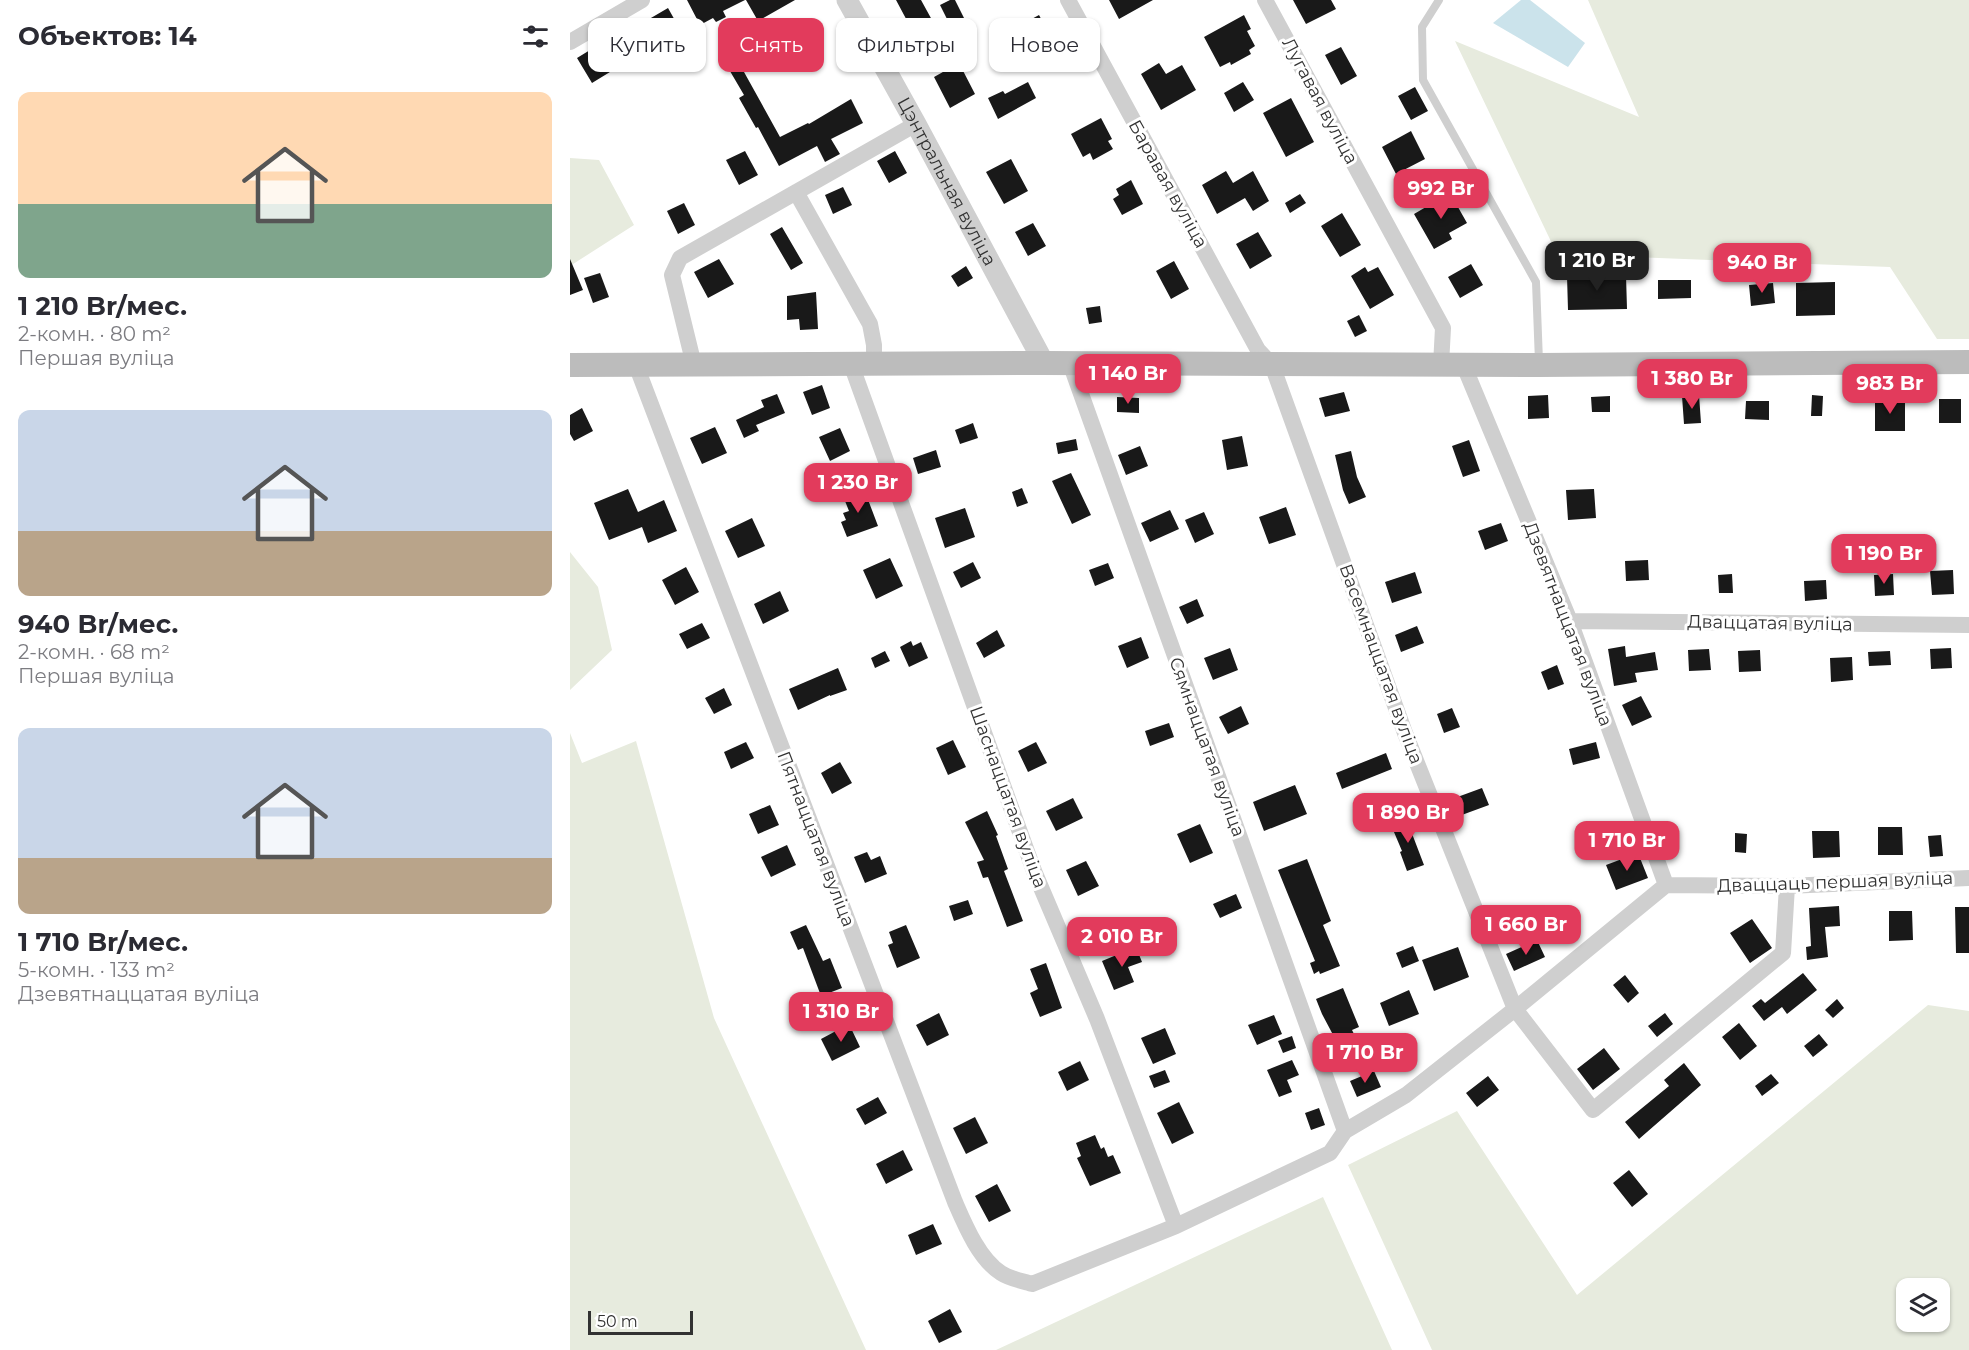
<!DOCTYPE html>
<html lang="ru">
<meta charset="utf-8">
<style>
body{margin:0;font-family:Montserrat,sans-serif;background:#f7f7f7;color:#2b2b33;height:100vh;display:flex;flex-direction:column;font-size:22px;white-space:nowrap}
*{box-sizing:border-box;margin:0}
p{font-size:20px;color:#7c7c81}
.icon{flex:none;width:33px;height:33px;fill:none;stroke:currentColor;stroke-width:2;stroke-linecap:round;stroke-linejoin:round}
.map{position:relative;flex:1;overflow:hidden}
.panel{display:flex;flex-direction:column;background:#fff;width:570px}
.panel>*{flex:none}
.hud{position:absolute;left:18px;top:18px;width:570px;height:54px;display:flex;gap:12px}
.buttons{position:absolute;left:1326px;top:1278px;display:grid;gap:12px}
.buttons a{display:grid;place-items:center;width:54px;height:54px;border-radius:12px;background:#fff;box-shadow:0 2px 4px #0004;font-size:30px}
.scale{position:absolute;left:18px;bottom:15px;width:105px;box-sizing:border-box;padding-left:6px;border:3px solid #323232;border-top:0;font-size:16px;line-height:21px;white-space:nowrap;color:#323232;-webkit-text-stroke:4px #fff;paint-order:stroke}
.price{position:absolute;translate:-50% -51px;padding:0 14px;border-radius:12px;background:#e23b5c;color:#fff;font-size:20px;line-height:39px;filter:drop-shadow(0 2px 3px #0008)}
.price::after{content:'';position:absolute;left:50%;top:36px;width:18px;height:14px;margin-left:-9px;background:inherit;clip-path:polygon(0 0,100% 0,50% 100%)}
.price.current{background:#222;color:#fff}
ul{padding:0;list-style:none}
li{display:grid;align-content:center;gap:12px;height:318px;padding:0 18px}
li span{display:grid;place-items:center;height:186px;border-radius:12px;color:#555}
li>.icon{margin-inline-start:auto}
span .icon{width:108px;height:108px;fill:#fffc;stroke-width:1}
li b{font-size:26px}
h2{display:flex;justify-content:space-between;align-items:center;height:72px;padding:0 18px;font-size:26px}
.tag{padding:0 21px;border-radius:12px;background:#fff;box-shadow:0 2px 4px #0004;font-size:21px;line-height:54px}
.tag.current{background:#e23b5c;color:#fff}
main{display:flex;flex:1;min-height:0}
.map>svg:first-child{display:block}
.green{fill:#e7ebde;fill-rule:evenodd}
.water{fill:#cbe3eb}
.building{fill:#191919}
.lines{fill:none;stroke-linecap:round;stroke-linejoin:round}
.service{stroke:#cfcfcf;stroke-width:8}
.minor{stroke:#cfcfcf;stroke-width:16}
.tertiary{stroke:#cfcfcf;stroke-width:21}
.secondary{stroke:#bcbcbc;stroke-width:24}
.labels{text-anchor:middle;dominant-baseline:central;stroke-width:6;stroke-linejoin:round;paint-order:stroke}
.street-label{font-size:18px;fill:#323232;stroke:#fff}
</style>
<main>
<section class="panel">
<h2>Объектов: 14<svg class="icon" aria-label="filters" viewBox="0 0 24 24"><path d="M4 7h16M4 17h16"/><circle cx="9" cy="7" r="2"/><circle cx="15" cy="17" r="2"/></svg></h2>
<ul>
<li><span style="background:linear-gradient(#ffd9b3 60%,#7fa58c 0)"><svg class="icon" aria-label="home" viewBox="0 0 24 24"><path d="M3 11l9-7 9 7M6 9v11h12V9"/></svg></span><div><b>1 210 Br/мес.</b><p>2-комн. · 80 m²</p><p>Першая вуліца</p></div></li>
<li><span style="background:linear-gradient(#c9d6e8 65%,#b9a48a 0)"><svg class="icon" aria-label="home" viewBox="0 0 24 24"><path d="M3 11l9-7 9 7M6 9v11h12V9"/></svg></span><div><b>940 Br/мес.</b><p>2-комн. · 68 m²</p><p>Першая вуліца</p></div></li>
<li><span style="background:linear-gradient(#c9d6e8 70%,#b9a48a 0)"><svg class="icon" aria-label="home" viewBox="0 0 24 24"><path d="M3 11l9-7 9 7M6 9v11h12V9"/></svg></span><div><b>1 710 Br/мес.</b><p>5-комн. · 133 m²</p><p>Дзевятнаццатая вуліца</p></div></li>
</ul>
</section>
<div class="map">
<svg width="1399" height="1350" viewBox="0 0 1399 1350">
<rect width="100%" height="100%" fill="#fff"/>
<path class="green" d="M1018,0h381v339h-32l-47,-72 -333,-13 -102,-213 184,76z
M0,158l29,2 35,65 -64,41z
M0,552l28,35 14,63 -42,40z
M0,733l12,30 54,-22 78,277 152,332h-296z
M1358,1005l41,6v339h-537l-84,-185 109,-54 120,184zM1336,1288h34v34h-34z
M753,1197l69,153h-396z"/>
<path class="water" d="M951,0h9l55,43 -17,24 -75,-44z"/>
<path class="building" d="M117,0h58l-22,11 3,6 -10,5 -3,-4 -13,7z
M176,0h49l-37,21z
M326,0h25l11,20 -20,10z
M380,0h5l10,20 -14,7 -11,-22z
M539,0h44l-34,19z
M723,0h38l5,9 -30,15z
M98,8l9,16 -28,17 -10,-16z
M469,15l16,30 -22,12 -16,-30z
M674,15l7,14 -4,2 8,15 -6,4 2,4 -20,11 -1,-3 -10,5 -16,-30z
M38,39l15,25 -31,19 -15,-25z
M498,41l7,14 -19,10 -8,-14z
M771,47l16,29 -16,9 -16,-30z
M173,57l7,11 -6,4 36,65 28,-14 1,1 42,-25 12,24 -32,16 9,15 -15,8 -8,-16 -38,20 -21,-39 -2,1 -17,-30 5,-3 -17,-29z
M389,63l16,31 -25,14 -16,-31z
M589,63l7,11 16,-9 14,25 -35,20 -20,-36z
M458,82l8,16 -38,21 -10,-21 15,-7 2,3z
M673,82l11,18 -20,12 -10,-19z
M845,87l13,24 -17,9 -13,-24z
M721,98l23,44 -28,15 -23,-44z
M531,118l11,21 -4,2 5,8 -20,11 -3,-7 -7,4 -12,-23z
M841,131l14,28 -29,15 -14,-27z
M175,151l13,24 -19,10 -13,-25z
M325,151l12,22 -18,10 -12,-22z
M441,159l17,32 -24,13 -18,-32z
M656,171l7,12 20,-12 16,30 -16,10 -8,-13 -28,16 -15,-29z
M561,180l12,24 -21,11 -9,-16 6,-4 -3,-6z
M273,187l9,18 -19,9 -8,-19z
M880,193l17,30 -18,10 3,6 -18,10 -20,-35z
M730,194l6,9 -16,10 -5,-10z
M114,203l11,22 -17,9 -11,-23z
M772,213l19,32 -21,12 -19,-31z
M463,223l13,23 -18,10 -13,-24z
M212,227l21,36 -12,7 -21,-36z
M688,232l14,24 -22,13 -14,-25z
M0,259l13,31 -13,5z
M149,259l15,25 -26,14 -14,-26z
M604,261l15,28 -18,10 -15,-28z
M901,264l12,21 -23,13 -12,-21z
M396,266l7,12 -15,9 -7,-11z
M795,267l3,5 10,-5 16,28 -24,14 -19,-33z
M30,273l9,24 -16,6 -9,-25z
M1056,275l1,34 -59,1 -1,-34z
M1088,280h33v18l-33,1z
M1265,282v33l-39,1v-33z
M1203,283l2,20 -24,3 -2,-21z
M246,292l2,37 -18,1 -1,-11 -12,1v-24z
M530,306l2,16 -13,2 -3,-16z
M789,315l8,16 -12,6 -8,-16z
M252,385l8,23 -18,7 -9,-23z
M774,392l6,19 -25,6 -6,-19z
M207,394l8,19 -29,12 3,6 -15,7 -8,-18 28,-13 -3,-7z
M978,395l1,23 -21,1v-23z
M1129,395l2,28 -17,1 -2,-28z
M1242,395l11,1 -1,20h-11z
M1040,396v16h-18l-1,-15z
M547,397l22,1v15l-22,-1z
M1335,399v32h-30v-31z
M1369,399h22v24h-22z
M1176,401h23v19l-24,-1z
M12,408l11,23 -19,10 -4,-7v-19z
M403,423l5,15 -18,6 -5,-14z
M145,427l12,26 -25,11 -12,-26z
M270,428l10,23 -20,10 -11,-24z
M672,436l6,30 -21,4 -5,-30z
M506,439l2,11 -20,4 -2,-11z
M899,440l11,31 -17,6 -11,-31z
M570,446l8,20 -22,9 -8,-20z
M366,450l5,17 -23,7 -5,-16z
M781,451l6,26 9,20 -17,7 -6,-14 -8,-35z
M501,473l20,42 -19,9 -20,-43z
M452,488l6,15 -11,4 -5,-15z
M58,489l10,23 26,-12 13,31 -29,12 -6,-16 -33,13 -15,-37z
M294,489l14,37 -31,11 -6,-15 5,-2 -3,-7 6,-2 -6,-15z
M1024,489l2,29 -28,2 -2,-30z
M716,507l10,28 -27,9 -10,-27z
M395,508l10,29 -30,11 -10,-30z
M600,510l9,19 -29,13 -9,-19z
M634,512l10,22 -19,9 -10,-23z
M182,518l13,28 -27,12 -13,-27z
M931,523l7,18 -23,9 -7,-19z
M320,558l13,28 -27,13 -13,-29z
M1078,560l1,20 -23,1 -1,-20z
M403,562l8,16 -20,10 -8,-16z
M538,563l6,15 -19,8 -6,-16z
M116,567l13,25 -24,13 -13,-25z
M1383,570l1,24 -22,1 -2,-24z
M845,572l7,21 -30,10 -7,-21z
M1162,574l1,19h-14l-1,-18z
M1323,574l1,21 -19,1 -1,-21z
M1256,580l1,19 -22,2 -1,-20z
M210,591l9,20 -26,13 -9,-20z
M627,599l7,17 -17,8 -8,-17z
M132,623l8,15 -23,11 -8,-15z
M847,626l7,17 -23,9 -6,-17z
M427,630l8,16 -21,12 -8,-15z
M571,637l8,21 -22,10 -9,-22z
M341,641l2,5 8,-4 7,16 -19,9 -9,-20z
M1055,646l1,11 29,-5 3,18 -23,3 2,9 -23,4 -6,-37z
M660,648l8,22 -25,10 -9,-22z
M1381,648l1,20 -21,1 -1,-20z
M1139,649l2,21 -22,1 -1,-21z
M1190,650l1,21 -22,1 -1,-21z
M315,651l5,10 -15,7 -4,-10z
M1320,651l1,14 -22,1 -1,-14z
M1282,657l1,23 -22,2 -1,-24z
M987,665l7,19 -16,6 -7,-18z
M268,668l9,22 -17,6v-1l-32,15 -9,-21z
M154,688l8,17 -18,9 -9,-16z
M1071,696l11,21 -20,9 -10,-21z
M671,706l8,18 -21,10 -9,-17z
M882,708l8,19 -16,6 -7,-19z
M599,723l5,14 -24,9 -5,-15z
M383,740l13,27 -18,8 -12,-27z
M176,742l8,16 -23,11 -7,-17z
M466,742l11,21 -19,9 -10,-21z
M1026,742l4,16 -27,7 -4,-16z
M816,753l6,16 -50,20 -6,-16z
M270,762l12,21 -20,11 -11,-21z
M725,785l12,29 -43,17 -11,-29z
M912,788l7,17 -30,11 -7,-17z
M503,798l10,20 -27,13 -10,-20z
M200,805l9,20 -21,9 -9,-20z
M417,811l11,24 -2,1 12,33 -4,2 19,50 -16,6 -19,-50 -5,1 -6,-16 7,-2 -19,-38z
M840,816l5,13 -4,2 13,34 -17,6 -7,-19 2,-1 -11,-26z
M630,824l13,29 -23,10 -13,-29z
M1308,827h24l1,28h-25z
M1242,831h27l1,26 -27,1z
M1165,833l12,1 -1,19 -11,-1z
M1371,835l2,21 -13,1 -2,-21z
M217,845l9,20 -25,12 -10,-20z
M297,852l4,8 9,-4 7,18 -22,9 -11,-26z
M1068,853l10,25 -32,12 -10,-25z
M737,859l24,62 -8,4 17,41 -20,8 -1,-3 -5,3 -4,-11 5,-2 -37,-91z
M516,861l13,25 -21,10 -12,-26z
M666,894l6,14 -22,10 -7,-14z
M398,900l5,14 -19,7 -5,-15z
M1269,906l1,20 -15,1 3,30 -21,3 -1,-13 5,-1 -2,-38z
M1385,907h14v46h-13z
M1319,911h23l1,29 -24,1z
M1182,919l20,29 -22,15 -20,-30z
M236,925l17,36 7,-3 12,30 -21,8 -18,-48 -5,2 -8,-18z
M336,925l14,33 -23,10 -9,-23 5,-2 -4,-11z
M967,940l8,17 -31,14 -8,-17z
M843,946l6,15 -17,7 -6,-15z
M566,947l6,15 -14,5 6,15 -20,8 -12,-29z
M888,947l11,30 -35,14 -12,-31z
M476,963l16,45 -22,9 -10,-24 8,-4 -8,-20z
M1233,973l14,17 -30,24 -5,-7 -18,14 -12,-15 9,-7 4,4z
M1055,975l14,18 -11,10 -15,-18z
M773,988l16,39 -7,3 5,10 -17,8 -18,-34 -6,-15z
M839,990l10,24 -30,12 -9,-23z
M1267,999l7,9 -11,10 -8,-8z
M369,1013l10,22 -22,11 -11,-21z
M1095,1013l8,11 -16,13 -9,-11z
M704,1015l8,19 -25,11 -9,-20z
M1169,1023l18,23 -17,14 -18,-23z
M279,1024l11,23 -28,14 -11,-22z
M595,1028l11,26 -23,10 -12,-26z
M1249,1034l9,11 -15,12 -9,-11z
M722,1036l4,12 -13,5 -5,-12z
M1034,1048l16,21 -27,21 -16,-21z
M722,1060l7,15 -12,5 5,12 -13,5 -12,-27z
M510,1061l9,19 -22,11 -9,-19z
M1114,1063l17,22 -62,54 -14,-17 44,-36 -5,-6z
M595,1070l5,12 -16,6 -5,-12z
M804,1071l7,16 -24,10 -7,-16z
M1201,1074l8,9 -17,13 -7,-10z
M918,1076l11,14 -22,17 -11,-14z
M308,1097l9,16 -22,12 -9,-16z
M609,1102l15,31 -22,11 -15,-31z
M749,1108l6,17 -14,5 -6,-17z
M405,1117l13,26 -22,11 -13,-26z
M525,1135l6,14 3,-2 4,10 5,-2 8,18 -31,13 -13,-28 4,-2 -5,-13z
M333,1150l10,20 -27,14 -10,-20z
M1059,1170l19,24 -16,13 -19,-24z
M427,1184l14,27 -22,11 -14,-26z
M363,1224l9,20 -26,11 -8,-20z
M380,1309l12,23 -23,11 -11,-22z"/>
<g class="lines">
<path class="service" d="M869,0l-17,27 1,53 113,202 3,80"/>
<path class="minor" d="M498,0l190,350 14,15 133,368 110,276 78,101 190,-157 4,-67
M695,0l178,328 -2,37
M0,42l72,-42
M226,192l74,132 4,21v19
M500,363l275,768
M281,364l183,507 63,148 79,207
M66,365l319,837c10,23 24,57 46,71 9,6 22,8 31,11l144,-58 154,-73 15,-22 61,-36 109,-86 151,-124
M124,365l-22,-90 8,-17 236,-134
M894,366l106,255 96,264
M1000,621l399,4
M1096,885l121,1 182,-8"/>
<path class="tertiary" id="s1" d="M277,0l69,124 128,239"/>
<path class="secondary" d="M0,365l474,-2 495,2 430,-3"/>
</g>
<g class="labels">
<g class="street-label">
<text transform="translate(750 101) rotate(62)">Лугавая вуліца</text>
<text stroke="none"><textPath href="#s1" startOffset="207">Цэнтральная вуліца</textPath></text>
<text transform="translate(598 184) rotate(61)">Баравая вуліца</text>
<text transform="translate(1200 623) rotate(1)">Дваццатая вуліца</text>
<text transform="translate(998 624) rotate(69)">Дзевятнаццатая вуліца</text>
<text transform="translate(811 664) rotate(70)">Васемнаццатая вуліца</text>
<text transform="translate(637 747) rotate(70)">Сямнаццатая вуліца</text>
<text transform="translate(438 797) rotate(70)">Шаснаццатая вуліца</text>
<text transform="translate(246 839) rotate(69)">Пятнаццатая вуліца</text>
<text transform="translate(1265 882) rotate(-2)">Дваццаць першая вуліца</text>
</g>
</g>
</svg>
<div class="buttons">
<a><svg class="icon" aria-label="layers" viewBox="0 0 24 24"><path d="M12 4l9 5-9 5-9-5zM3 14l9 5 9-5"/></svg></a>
</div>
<div class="scale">50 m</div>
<b class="price" style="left:871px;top:220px">992 Br</b>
<b class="price current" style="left:1027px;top:292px">1 210 Br</b>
<b class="price" style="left:1192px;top:294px">940 Br</b>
<b class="price" style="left:558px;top:405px">1 140 Br</b>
<b class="price" style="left:1122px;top:410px">1 380 Br</b>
<b class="price" style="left:1320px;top:415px">983 Br</b>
<b class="price" style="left:288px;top:514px">1 230 Br</b>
<b class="price" style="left:1314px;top:585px">1 190 Br</b>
<b class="price" style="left:838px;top:844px">1 890 Br</b>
<b class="price" style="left:1057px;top:872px">1 710 Br</b>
<b class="price" style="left:956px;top:956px">1 660 Br</b>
<b class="price" style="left:552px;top:968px">2 010 Br</b>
<b class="price" style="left:271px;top:1043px">1 310 Br</b>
<b class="price" style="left:795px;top:1084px">1 710 Br</b>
<div class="hud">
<a class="tag">Купить</a>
<a class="tag current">Снять</a>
<a class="tag">Фильтры</a>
<a class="tag">Новое</a>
</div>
</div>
</main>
